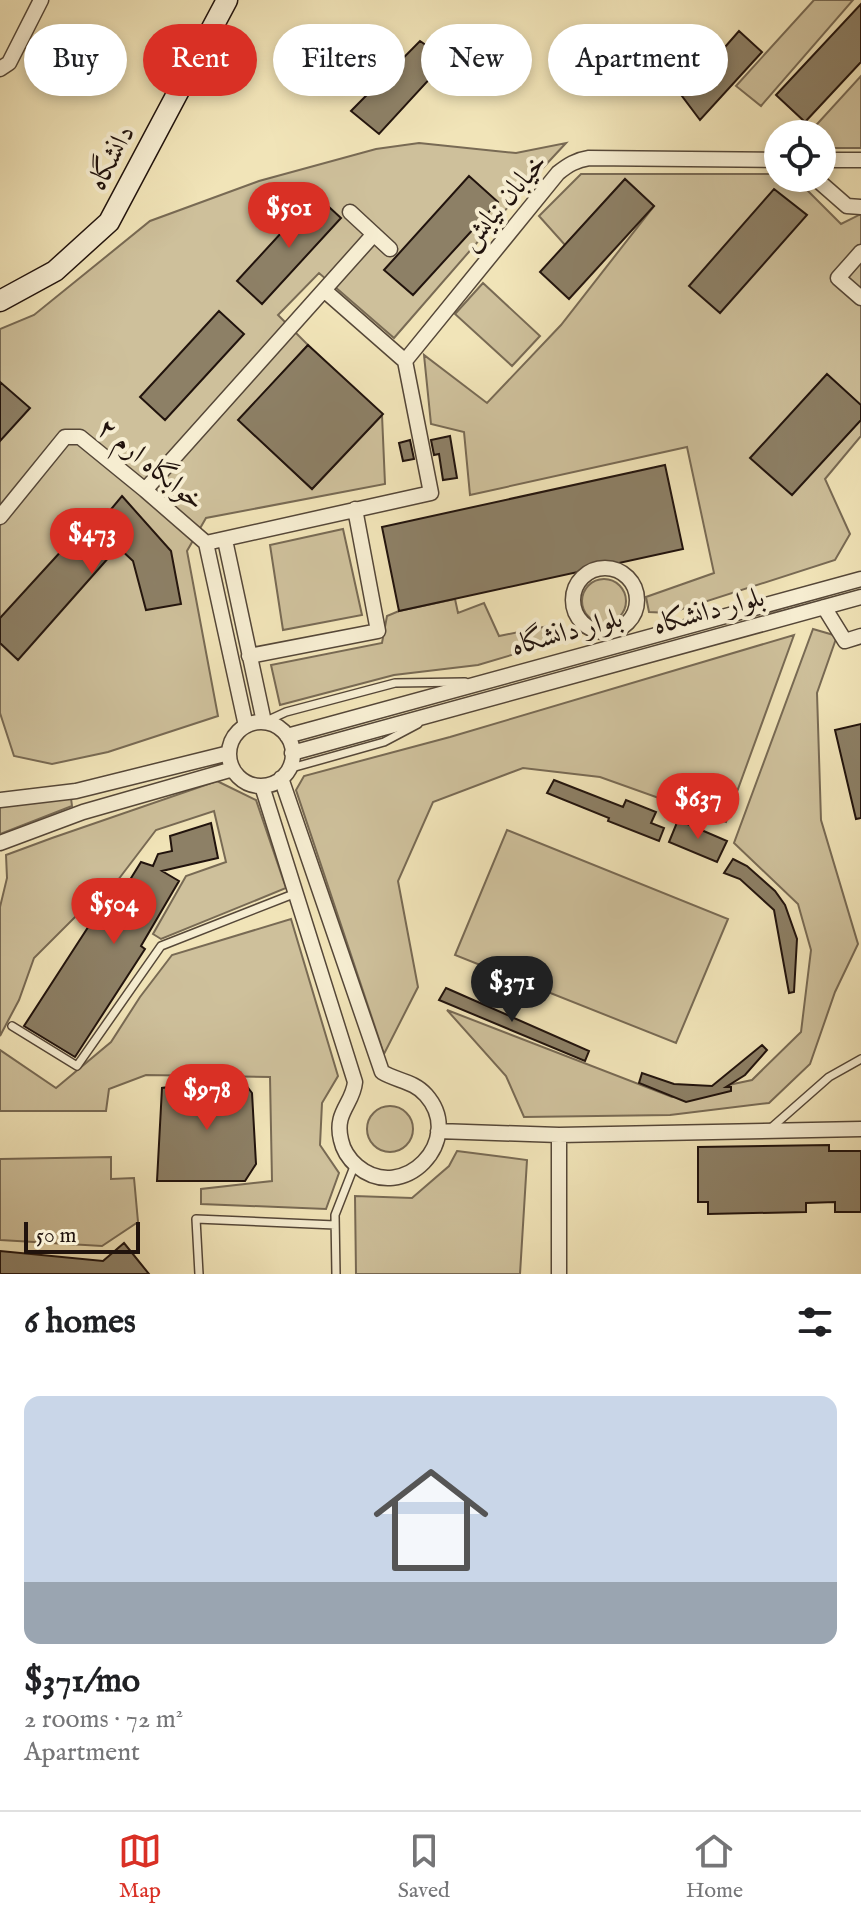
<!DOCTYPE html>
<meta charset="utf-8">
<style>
body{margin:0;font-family:"IM FELL English",Amiri,serif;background:#f6f6f6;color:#202124;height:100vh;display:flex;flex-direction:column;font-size:30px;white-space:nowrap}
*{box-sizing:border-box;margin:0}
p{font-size:26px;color:#757577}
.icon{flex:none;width:44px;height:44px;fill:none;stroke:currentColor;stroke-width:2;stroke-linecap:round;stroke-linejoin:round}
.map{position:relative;height:1274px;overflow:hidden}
.sheet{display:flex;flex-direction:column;background:#fff;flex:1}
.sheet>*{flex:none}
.guide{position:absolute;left:24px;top:24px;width:814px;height:72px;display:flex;gap:16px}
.buttons{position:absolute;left:764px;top:120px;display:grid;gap:16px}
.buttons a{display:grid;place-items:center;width:72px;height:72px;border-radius:50%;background:#fff;box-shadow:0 4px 12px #0003;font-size:40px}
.scale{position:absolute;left:24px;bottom:20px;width:116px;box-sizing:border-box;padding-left:8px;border:4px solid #21130d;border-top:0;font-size:22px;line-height:28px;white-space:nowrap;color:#21130d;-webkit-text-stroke:6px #f6edd1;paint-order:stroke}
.price{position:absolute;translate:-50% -68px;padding:0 18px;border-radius:28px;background:#d93025;color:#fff;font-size:26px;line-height:52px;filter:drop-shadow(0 2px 4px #0008)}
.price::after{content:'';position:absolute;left:50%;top:48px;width:24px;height:18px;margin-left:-12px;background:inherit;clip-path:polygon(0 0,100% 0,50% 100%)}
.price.on{background:#222;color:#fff}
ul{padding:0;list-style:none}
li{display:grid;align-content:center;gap:16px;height:424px;padding:0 24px}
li+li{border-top:2px solid #e0e0e0}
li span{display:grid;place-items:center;height:248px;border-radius:16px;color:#555}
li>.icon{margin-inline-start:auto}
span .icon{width:144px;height:144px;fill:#fffc;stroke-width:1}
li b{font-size:34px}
h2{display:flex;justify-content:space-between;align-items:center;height:96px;padding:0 24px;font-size:34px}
.pill{padding:0 28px;border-radius:36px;background:#fff;box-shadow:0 4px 12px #0003;font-size:28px;line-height:72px}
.pill.on{background:#d93025;color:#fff}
.dock{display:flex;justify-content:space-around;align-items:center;height:112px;border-top:2px solid #e0e0e0;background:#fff;font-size:22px;color:#757577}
.dock a{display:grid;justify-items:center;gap:4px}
.dock .on{color:#d93025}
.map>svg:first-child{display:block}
.green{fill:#cec09b;stroke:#786a54;stroke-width:2}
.building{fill:#8d8066;stroke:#21130d;stroke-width:2}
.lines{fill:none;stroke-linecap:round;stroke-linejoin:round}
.lane-casing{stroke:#554738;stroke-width:10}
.street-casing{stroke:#554738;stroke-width:17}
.secondary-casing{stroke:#21130d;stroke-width:23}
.lane{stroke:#f6edd1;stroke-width:7}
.street{stroke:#f6edd1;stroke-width:14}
.secondary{stroke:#f6edd1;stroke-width:20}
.labels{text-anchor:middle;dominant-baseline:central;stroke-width:8;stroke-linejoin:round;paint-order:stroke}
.street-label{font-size:28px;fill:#21130d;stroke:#f6edd1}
</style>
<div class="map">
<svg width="861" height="1274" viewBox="0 0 861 1274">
<rect width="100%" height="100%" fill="#f1e4b8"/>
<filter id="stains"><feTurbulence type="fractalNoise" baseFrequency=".0025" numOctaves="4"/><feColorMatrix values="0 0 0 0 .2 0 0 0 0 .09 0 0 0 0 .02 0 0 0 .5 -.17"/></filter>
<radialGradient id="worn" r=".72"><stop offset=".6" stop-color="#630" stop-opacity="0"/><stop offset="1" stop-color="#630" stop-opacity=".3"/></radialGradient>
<path class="green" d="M814,0h39l-92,106 -25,-20z
M861,76v72h-39v-14h-14z
M419,143l97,10 50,-10 -38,41 -134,154 -75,-65 -41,42 30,30 -69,75 73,69 70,-74 3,69 -179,34 -19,33 31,165 -110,36 -56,12 -38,-8 -14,-43v-384l34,-14 116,-94 109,-40 117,-32z
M581,174h197v4h17l46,46 20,-10v222l-36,43 25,55 -15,26 -165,53 -21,-1 -3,-15 68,-24 -27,-126 -217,48 -6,-63 -33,-8 -7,-69 63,48 74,-78 93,-119 -29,-27 -60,66 -26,-29z
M483,283l57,53 -28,30 -57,-52z
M343,529l19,86 -79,15 -13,-85z
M582 601a22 22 0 1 1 44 0a22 22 0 1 1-44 0Z
M455,599l3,14 26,-10 15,33 64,-13 -1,17 -84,25 -84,10 -114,30 -9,-40 111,-22 5,-27 12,-5z
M813,629l24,7 -20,57 4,127 37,124 -23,48 -25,72 -41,39 -99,12 -146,2 -18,-41 -59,-66 225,87 80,-17 49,-48 10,-82 -13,-46 -64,-61z
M794,635l-68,187 -126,-45 -77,-9 -90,34 -35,79 20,106 -34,67 -88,-264 8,-14 146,-39z
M217,781l39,19 30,88 -125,51 -8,-5 33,-58 40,-14 -12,-51 -58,19 -51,67 -17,7 -54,54 -15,42 -19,36v-129l7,-29 -1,-23 46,-17z
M71,798l1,8 -72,28v-27z
M507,830l221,89 -52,124 -221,-88z
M291,919l47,157 -16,27 -2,42 19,28 -13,36 -125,-5v-15l71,-8 -2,-104 -124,-2 -37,14 -3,22h-106v-61l56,38 55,-46 29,-45 32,-42z
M367 1129a23 23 0 1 1 46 0a23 23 0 1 1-46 0Z
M457,1151l70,9 -7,114h-164l-1,-78 57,2 37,-32z
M111,1157v22l23,-1 4,44 -36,24 -102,-6v-81z"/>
<path class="building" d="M861,4v58l-56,60 -29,-27z
M739,31l23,21 -62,68 -18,-24z
M420,41l27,19 -68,74 -28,-23z
M469,176l29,26 -85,93 -29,-25z
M625,179l29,27 -85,93 -29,-27z
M774,189l33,26 -87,98 -31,-27z
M316,195l25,23 -79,86 -25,-23z
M219,311l25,23 -79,86 -25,-23z
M308,345l75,69 -71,75 -74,-69z
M827,374l34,31v15l-69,75 -42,-37z
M0,382l30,26 -30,33z
M450,436l7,42 -14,2 -4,-26 -5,1 -3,-15z
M410,440l4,19 -11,2 -4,-18z
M665,465l18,84 -284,62 -17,-84z
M122,496l49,55 10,53 -35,6 -13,-49 -15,-14 -100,113 -18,-17v-25l75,-82 8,7z
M861,724v94l-5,1 -21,-89z
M554,780l69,27 3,-7 30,12 -5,11 13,5 -5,13 -51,-20 1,-3 -62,-25z
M678,820l49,21 -10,21 -48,-20z
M211,823l7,35 -56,13 17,10 -38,65 4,3 -70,108 -51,-31 70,-108 8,7 39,-63 12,4 5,-12 14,-3 -2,-15z
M733,859l14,7 28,25 10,14 12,34 -3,53 -5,1 -15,-83 -34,-31 -16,-6z
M446,988l143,63 -4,10 -146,-61z
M762,1045l5,5 -22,25 -19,12h5v4l-45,11 -47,-19 3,-10 32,11 38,2z
M240,1077l12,16 4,71 -11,17h-88l5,-93z
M829,1145v6h32v61h-26v-10l-29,1v9l-98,2v-12h-10v-55z
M124,1243l25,31h-149v-23l103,10z"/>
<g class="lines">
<g class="lane-casing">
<path id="lane" d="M264,722l22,-10 109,-29 70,-1
M288,769l96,-27 34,-18
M12,1026l65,40 84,-120 135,-53
M771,1128l58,-51 32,-18
M199,1274l-3,-55 139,6
M336,1274l-1,-59 20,-51"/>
</g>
<g class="street-casing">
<path id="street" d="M0,69l9,-6 32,-63
M822,160h39
M815,178l32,28 14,1
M350,212l40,37
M861,252l-23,26 23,20
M405,361l153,-188c10,-8 18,-13 31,-15l189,2
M145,490l229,-256
M0,517l65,-80h15l65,53 61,53
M225,540l39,182
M206,543l225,-50 -26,-132 -81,-71
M206,543l40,183
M573 600a32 32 0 1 1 64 0a32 32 0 1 1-64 0Z
M824,607l21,34 16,-5
M249,656l129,-25 -23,-122
M229 754a32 32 0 1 1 64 0a32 32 0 1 1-64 0Z
M287,736l574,-157
M292,753l569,-156
M262,786l93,296c-2,22 -21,30 -14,58 2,10 8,19 16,26 46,39 109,-26 69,-71 -12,-14 -29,-14 -44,-23l-101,-294
M0,800l76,-9 153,-38
M0,843l83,-31 150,-43
M438,1131l121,4 302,-6
M559,1135v139"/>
</g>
<g class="secondary-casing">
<path id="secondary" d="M0,301l55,-30 54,-49 118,-222"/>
</g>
<use href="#lane" class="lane"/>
<use href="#street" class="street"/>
<use href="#secondary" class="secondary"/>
</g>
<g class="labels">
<g class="street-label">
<text transform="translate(112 158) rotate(-62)">دانشگاه</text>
<text transform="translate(504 202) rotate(-49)">خیابان نیایش</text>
<text transform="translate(150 465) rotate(39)">خوابگاه ارم ۲</text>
<text transform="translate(709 612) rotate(-15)">بلوار دانشکاه</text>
<text transform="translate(567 633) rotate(-15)">بلوار دانشگاه</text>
</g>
</g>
<rect width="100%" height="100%" filter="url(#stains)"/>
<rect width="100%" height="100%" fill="url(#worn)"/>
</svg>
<div class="buttons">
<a><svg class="icon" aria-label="locate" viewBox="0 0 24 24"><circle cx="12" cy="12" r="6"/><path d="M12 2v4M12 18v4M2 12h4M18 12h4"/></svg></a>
</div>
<div class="scale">50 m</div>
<b class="price" style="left:289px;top:250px">$501</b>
<b class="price" style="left:92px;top:576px">$473</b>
<b class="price" style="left:698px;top:841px">$637</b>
<b class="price" style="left:114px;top:946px">$504</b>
<b class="price on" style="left:512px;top:1024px">$371</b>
<b class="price" style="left:207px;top:1132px">$978</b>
<div class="guide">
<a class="pill">Buy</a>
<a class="pill on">Rent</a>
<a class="pill">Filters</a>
<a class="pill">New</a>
<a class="pill">Apartment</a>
</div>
</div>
<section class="sheet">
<h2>6 homes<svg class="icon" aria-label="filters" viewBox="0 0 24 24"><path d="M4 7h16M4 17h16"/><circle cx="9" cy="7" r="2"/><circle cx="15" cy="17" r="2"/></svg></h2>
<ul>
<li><span style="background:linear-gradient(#c9d6e8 75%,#9aa5b1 0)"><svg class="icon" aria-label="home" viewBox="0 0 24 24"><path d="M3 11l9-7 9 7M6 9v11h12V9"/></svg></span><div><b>$371/mo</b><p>2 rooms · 72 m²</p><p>Apartment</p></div></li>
</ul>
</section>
<nav class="dock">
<a class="on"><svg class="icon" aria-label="map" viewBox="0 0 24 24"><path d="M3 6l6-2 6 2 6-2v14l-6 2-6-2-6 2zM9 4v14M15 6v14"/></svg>Map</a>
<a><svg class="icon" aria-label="saved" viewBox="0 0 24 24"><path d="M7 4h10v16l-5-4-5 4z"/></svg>Saved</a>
<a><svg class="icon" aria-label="home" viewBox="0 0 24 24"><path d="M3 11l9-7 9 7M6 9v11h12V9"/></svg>Home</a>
</nav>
